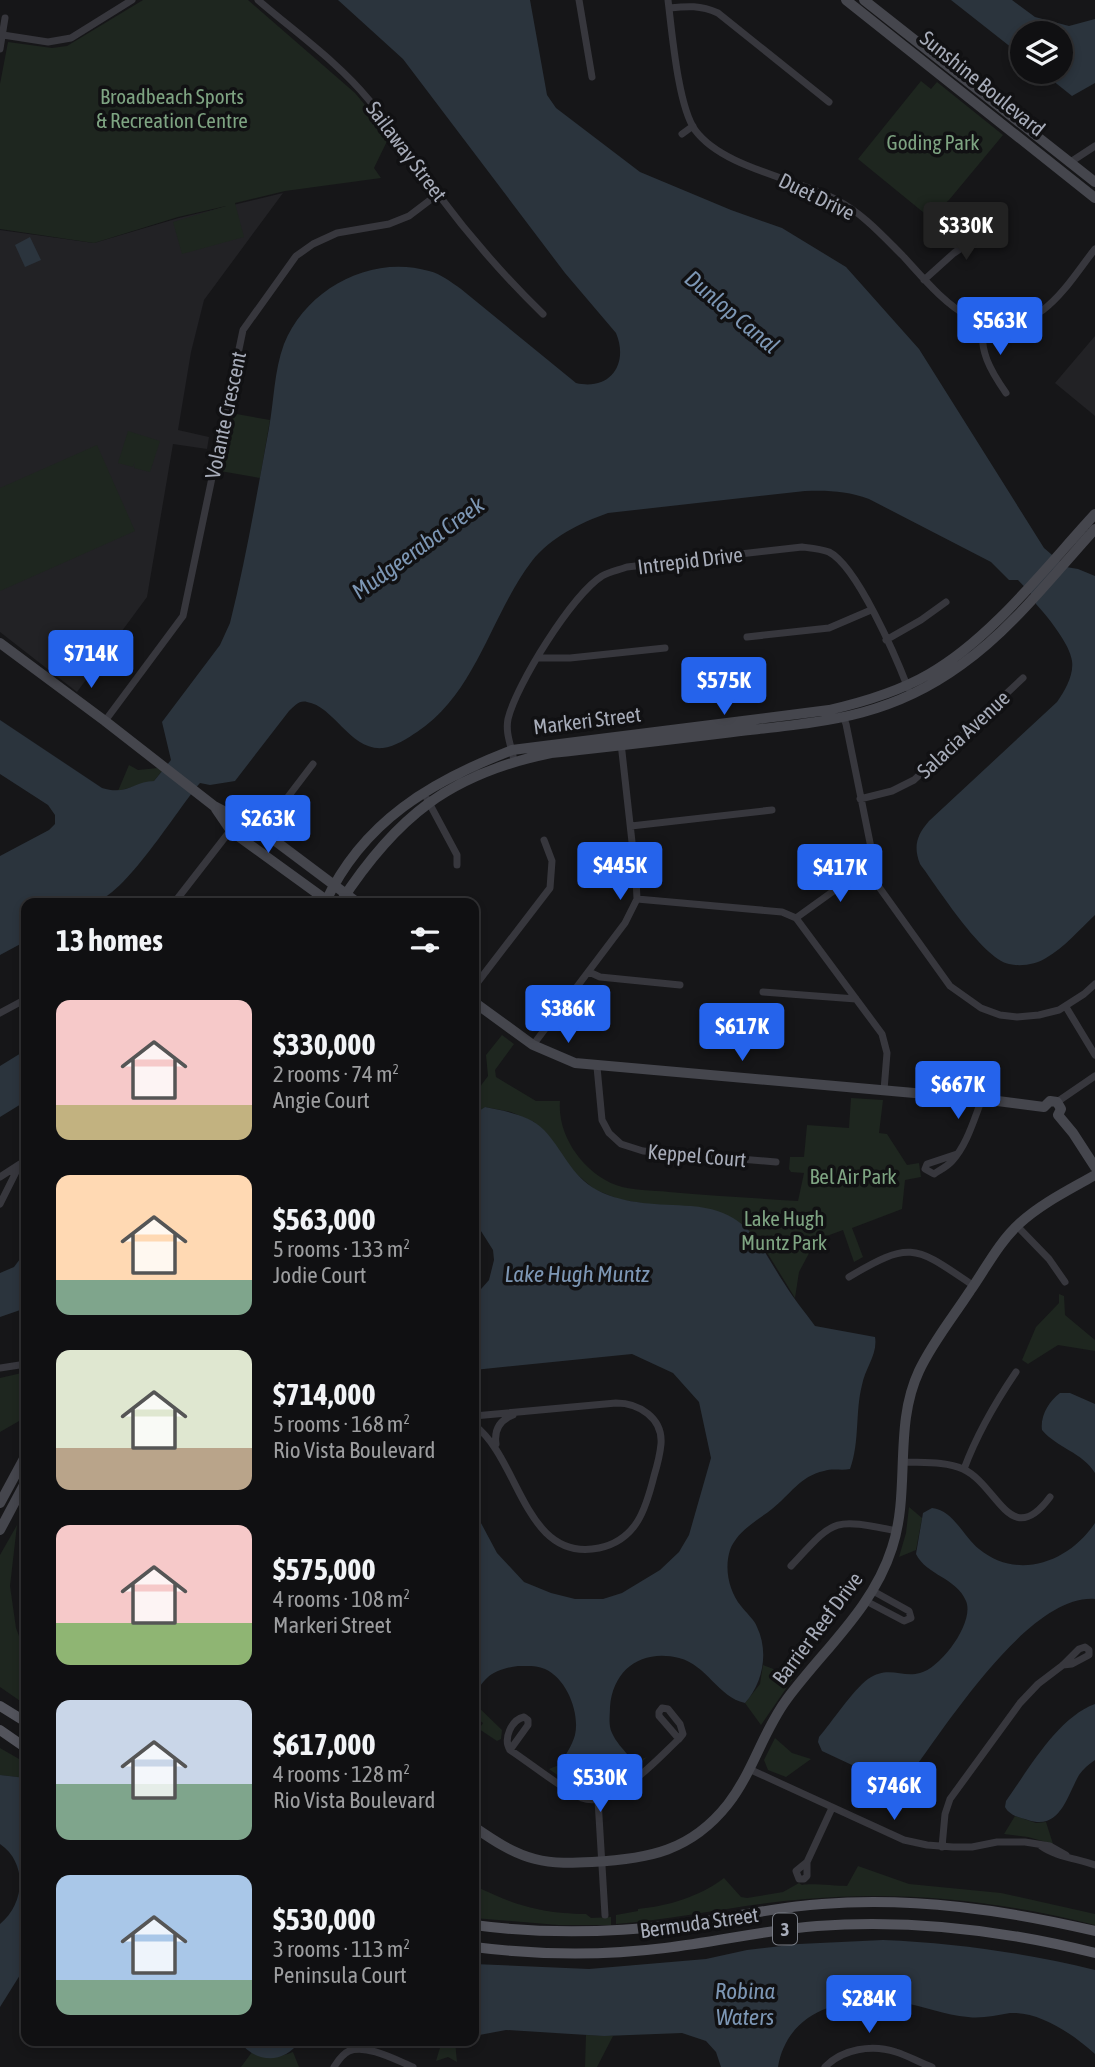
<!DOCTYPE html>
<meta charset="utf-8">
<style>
body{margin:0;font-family:"Asap Condensed",sans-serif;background:#1e1e20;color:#f1f3f6;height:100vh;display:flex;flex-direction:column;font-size:26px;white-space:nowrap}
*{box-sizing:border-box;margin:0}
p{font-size:23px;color:#9c9d9f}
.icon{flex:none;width:38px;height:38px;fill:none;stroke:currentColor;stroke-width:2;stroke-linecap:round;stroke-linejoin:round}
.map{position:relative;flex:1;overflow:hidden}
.drawer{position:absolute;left:21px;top:898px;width:458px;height:1148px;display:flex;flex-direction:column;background:#101012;border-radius:14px;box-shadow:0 4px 10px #0003,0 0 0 2px #303032}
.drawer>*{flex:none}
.controls{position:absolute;left:1010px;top:21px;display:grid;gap:14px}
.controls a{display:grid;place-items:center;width:63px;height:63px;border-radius:50%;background:#101012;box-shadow:0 4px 10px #0003,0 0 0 2px #303032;font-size:35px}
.price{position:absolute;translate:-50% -60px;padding:0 16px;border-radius:7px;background:#2563eb;color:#fff;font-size:23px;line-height:46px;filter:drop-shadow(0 2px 4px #0008)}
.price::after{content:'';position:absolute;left:50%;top:42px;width:21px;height:16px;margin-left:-10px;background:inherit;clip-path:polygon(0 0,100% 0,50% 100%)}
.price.active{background:#222;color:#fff}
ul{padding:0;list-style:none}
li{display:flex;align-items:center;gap:21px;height:175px;padding:0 35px}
li span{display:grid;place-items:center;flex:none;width:196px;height:140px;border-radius:14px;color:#555}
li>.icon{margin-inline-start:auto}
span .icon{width:84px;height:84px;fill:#fffc;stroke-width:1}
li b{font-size:30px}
h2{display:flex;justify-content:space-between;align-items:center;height:84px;padding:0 35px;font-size:30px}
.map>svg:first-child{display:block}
.built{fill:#222225}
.green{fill:#1e261f}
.water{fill:#2b343d}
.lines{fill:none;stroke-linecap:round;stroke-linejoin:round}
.street{stroke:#37373d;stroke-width:7}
.secondary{stroke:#45464d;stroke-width:10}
.primary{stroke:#53545c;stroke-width:10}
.labels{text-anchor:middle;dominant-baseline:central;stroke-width:7;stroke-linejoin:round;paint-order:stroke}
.shield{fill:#111113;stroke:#7a7e87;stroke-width:2}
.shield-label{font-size:19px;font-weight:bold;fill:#a7acb9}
.street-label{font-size:21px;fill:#a7acb9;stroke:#111113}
.park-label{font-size:21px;fill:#7ea482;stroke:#111113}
.water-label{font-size:23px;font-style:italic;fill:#7d97b5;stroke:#111113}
</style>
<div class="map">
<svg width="1095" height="2067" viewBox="0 0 1095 2067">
<rect width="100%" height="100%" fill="#161618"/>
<path class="built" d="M283,193l-79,107 -13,52 -13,78 31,7 -2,12 -34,-5 -26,153 -70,95 -77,-60v-402l94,13 85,-25z
M1095,336v80l-40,-33z"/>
<path class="green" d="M143,0h105l107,93 35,42 -16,33 7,10 -96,13 -50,12 9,34 -62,17 -9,-32 53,-16 -48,11 -84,26 -94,-14v-145l8,-42 44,6 15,-2z
M921,81l10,8 6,-7 66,53 -54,65 -20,17 -71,-58z
M231,413l39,7 -10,58 -40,-7z
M128,431l32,10 -10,31 -16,-4 1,-6 -2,5 -15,-4z
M97,445l38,86 -135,60v-103z
M129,765l9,5 20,-2 4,3 -8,10 -36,10z
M502,1035l12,9 -19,26 1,7 40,24h24c-3,35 24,72 56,84 16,6 36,5 53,7 43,4 86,6 129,9l6,-28 -13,-1 -2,-3 1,-12h14l3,-32 42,3 2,-30 32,2 -4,33 8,1 20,31 12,-2 2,14 -16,3 -3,29 -50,19 11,29 -9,5 -11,-32 -27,10 -17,32 -4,26 -27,-44 -77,-47 -44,-3 -29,-5 -24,-10 -21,-18 -39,-49 -23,-10 -26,-5 -11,7v-26h5l9,-12 -2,-21z
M1059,1294l5,2 1,19 30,25v11l-37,-6 -30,19 -6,-4 14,-33 23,-24z
M26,1372v45l-26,15v-54z
M909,1507l13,11 -6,32 -17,7 7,-24z
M17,1525l-7,61 6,42 10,27v50l-26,-18v-132z
M763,1665l31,12 -33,48 -16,-22 15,-19z
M474,1703l28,27 -1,9 -4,2 -18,-12 4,-6 -9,-6z
M775,1738l17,15 19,6 -25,18 -18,-7 -4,-10z
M0,1748l26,15v15l-26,-3z
M628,1755l4,5h8l7,-3c-13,11 -34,39 -54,37 -14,-2 -32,-17 -44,-25l10,-4 4,4 63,-6z
M1015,1816l21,7 10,-1 7,22 -25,-7 -24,-3z
M858,1866l51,18 92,9 94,21v11c-95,-24 -191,-35 -289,-26 -64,5 -126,20 -190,25v-9l22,-4v-2c30,-3 61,-12 86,-31l17,19 6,1 36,-6 16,-9 3,2c9,-2 33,1 45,1z
M477,1887c40,19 64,26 109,27l5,4 20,-1v8h-53l-84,-7v-27z
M586,2035l27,1 -16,31h-12z
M442,2041h13l2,21 -9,-5 -12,4z
M252,2052c13,7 27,6 41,0l6,15h-58z"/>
<path class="water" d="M338,0h192l17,95 9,13 84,64 91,38 51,18 64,39 73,82 125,199 22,19 12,2 17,7v339c-15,14 -31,33 -49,43 -9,6 -25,9 -37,6 -27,-6 -71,-76 -89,-100 -7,-18 -3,-29 9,-43l128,-119c8,-11 17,-27 15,-41 -2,-17 -25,-45 -36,-57v-5l-18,-19h-9l-18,-18 -122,-63c-22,-8 -41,-9 -64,-8l-197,22c-28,10 -57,24 -76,48 -42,55 -55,131 -115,171 -9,6 -23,15 -34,16 -33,3 -49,-42 -76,-46 -8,-2 -12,4 -18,9l-54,70 -25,4 -10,-2c-23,26 -75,114 -108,120 -21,3 -45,0 -66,0v38l-26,14v-99l49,-26 6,-6v-9l-7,-10 -48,-31v-54l102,68c25,8 32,-7 52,-7l17,-21 -9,-38 58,-77 10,-22c16,-64 27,-130 39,-195 5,-27 5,-57 15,-84 22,-55 87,-90 145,-73 12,3 22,11 32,18l115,94c34,8 53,-19 40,-50l-51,-60 -162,-214z
M951,0h61l23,17 34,9 26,-7v64l-23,13 -30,-24h18v-39h-38v23z
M30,237l11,23 -16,7 -10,-22z
M26,1050v51l-26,16v-51z
M485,1107c20,4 45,8 59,23 19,20 27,46 53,60 29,15 62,14 94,16 57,5 65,34 93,77 9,15 21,29 31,43l60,11c3,17 -10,31 -13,48 -7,27 -2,57 -12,84 -9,2 -17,-1 -26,2 -24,5 -34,24 -52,38 -14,11 -35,22 -42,41 -6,19 -1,41 11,56 5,7 13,13 16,21 12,25 6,56 -12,76 -27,-6 -38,-38 -66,-45 -37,-9 -66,11 -69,49 0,8 -2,18 2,26 4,9 11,16 16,22 -3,17 -18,25 -33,29l-21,-7 -15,-12c6,-9 13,-19 16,-30 5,-22 -8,-56 -30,-66 -9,-4 -18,-3 -27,-3 -10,1 -24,5 -31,12 -5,4 -9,12 -13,18v-186l23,43 27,29 27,11 24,6h28l19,-6 38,-23 19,-18 10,-17 22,-77 -12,-56 -26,-29 -41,-19 -158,16v-73l15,-17 5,-20 -1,-10 -19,-30v-106z
M26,1251v57l-26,9v-44l14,-6z
M1060,1393h10l25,11v69c-13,-21 -38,-25 -53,-43 -2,-14 7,-29 18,-37z
M932,1508c21,2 31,28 47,41 39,32 90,13 116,-26v76c-66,-5 -148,126 -184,174 -9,7 -16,9 -27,7l-62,-29 -4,-9 1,-5c13,-15 34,-47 49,-58 20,-14 34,-1 52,-6 21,-5 55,-51 46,-72 -9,-23 -40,-26 -50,-47l7,-41z
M1095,1704v56c-6,4 -12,9 -16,15 -12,21 -19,56 -51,45 -9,-3 -18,-4 -23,-13l1,-6c23,-32 51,-83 89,-97z
M0,1775l26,3v194l-6,3 -20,32v-83c25,-20 28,-61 0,-80z
M883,1940c73,3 142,13 212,30v84c-21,-19 -55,-43 -85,-41 -14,2 -28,6 -42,4 -23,-2 -45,-11 -68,-15 -52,-7 -112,6 -122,65h-57l-5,-15 -10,-11 -24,-8 -78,3 -98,-6 -32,6v-72l115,5 117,-10 41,-9 52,-6z
M239,2041h61c-16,23 -44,23 -61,0z"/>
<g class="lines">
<path class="street" d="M258,0c37,32 80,62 111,100 25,30 46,63 69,94 32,43 67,83 105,120
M579,0l13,77
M668,0c4,32 10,106 27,130 28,38 100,48 142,70 25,13 45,35 65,55 36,39 81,99 141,55 21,-16 36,-41 52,-61
M669,8c19,-2 31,-3 49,5l111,89
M3,35l45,7 23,-4 61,-38
M0,49l5,-31
M682,134l11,-8
M1069,163l26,-17
M924,280l30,-27 41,-28
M983,323c-4,28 7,47 23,70
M747,637l82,-9 42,-18
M886,640l35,-20 25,-18
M538,658h32l95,-10
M844,719l2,5 33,163 71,99 31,22 19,7 17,2 22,-2 20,-5 25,-16 11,-10
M105,721l78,-105 60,-286 53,-74 17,-12 24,-11 52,-9 20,-8 29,-22
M514,761c-2,-14 -9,-27 -6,-42 8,-34 64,-124 94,-143 7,-4 17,-6 25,-9l175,-20c8,1 19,2 27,5 28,14 67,105 79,136
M427,799l30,56v10
M860,799l32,-8 22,-11 109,-102
M631,826l141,-16
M262,831l51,-67
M637,899l145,13 14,6 86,116 5,19 -3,37
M174,903l66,-85
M796,918l50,-36 28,-9
M589,972l11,5 80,8
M474,987l76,-99 2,-27 -8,-21
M763,992l93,7
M1066,1007l29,48
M0,1013l26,-14
M533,1045l92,-122 12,-24 -1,-21 -15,-135
M597,1067l5,53 7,13 12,11 22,7 133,11
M1057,1102l38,-26
M957,1154l-30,10 -2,5 9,5c6,-4 14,-8 18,-13 15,-16 22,-42 30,-62
M0,1177l20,-13 -20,40
M1017,1226l32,33 16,23
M849,1277c63,-38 67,-30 125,9
M0,1368l26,-4
M474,1416l142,-13c23,0 47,15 45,41 -1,11 -4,22 -7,32 -8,32 -17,64 -55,72 -75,15 -79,-90 -125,-123
M496,1444c-2,-14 4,-24 17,-29
M903,1462c20,1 42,-1 60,7 35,16 47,82 87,28
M964,1469c13,-35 31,-66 52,-97
M791,1566c45,-48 40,-48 106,-35
M866,1601l38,20 7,-3 -2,-7 -36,-20
M510,1750l18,-25v-5l-4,-3c-13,3 -21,22 -14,33 20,13 52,39 72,48 31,12 76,-40 97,-59l-20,-23v-4l3,-4 6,1 12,15 3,10 -4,5
M749,1769l155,71 23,5 26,2h19l25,-5h28l25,4 16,9
M598,1800l7,115
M1041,1846c13,10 37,13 54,19
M942,1847l3,-33 5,-15 70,-96 18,-19 25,-19 16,-16 6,-2 4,3v5l-17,9 -9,1
M807,1862l-11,9 3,8h5l3,-3v-14l25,-54
M334,2067c4,-6 8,-13 15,-16 18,-7 47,9 64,16
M825,2067c17,-18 47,-23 71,-15 13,4 24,11 36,15"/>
<path class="secondary" d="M846,0l249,198
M864,0l231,182
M0,643l105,78 109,85 48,25 96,72
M216,809l15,22 98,71
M325,903c38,-82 107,-122 187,-153l317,-40c35,-8 69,-18 100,-36 62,-35 118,-108 166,-160
M340,903c56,-86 109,-129 211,-150 58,-6 116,-13 174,-20 91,-11 159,-12 236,-68 50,-35 93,-91 134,-136
M474,1002l59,43 42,18 407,36 62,8
M1044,1107l6,-6 7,1 4,7 -3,6
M1058,1115l15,18 22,34
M0,1503l26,-48
M0,1530l26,-49
M474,1827c19,13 38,26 61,32 19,5 38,4 57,3 57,-3 99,-11 136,-58 25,-32 35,-73 59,-105 37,-50 86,-91 105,-151 19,-57 1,-122 27,-177 13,-28 34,-54 51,-80 16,-23 29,-49 50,-68 22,-20 49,-33 75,-48"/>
<path class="primary" d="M0,1706l26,16
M0,1730l26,18
M474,1925c67,9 134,8 201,0 49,-5 97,-18 147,-21 93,-7 183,6 273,27
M474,1947c63,8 127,9 191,1 51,-6 101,-18 152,-22 95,-7 186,4 278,27"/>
</g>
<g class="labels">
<rect class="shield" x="773" y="1913.5" width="24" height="31" rx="5"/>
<g class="shield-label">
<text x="785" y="1929">3</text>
</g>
<g class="street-label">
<text transform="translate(983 83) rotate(39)">Sunshine Boulevard</text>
<text transform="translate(407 151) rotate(53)">Sailaway Street</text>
<text transform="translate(817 196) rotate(26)">Duet Drive</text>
<text transform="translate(225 415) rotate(-78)">Volante Crescent</text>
<text transform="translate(690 560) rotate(-7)">Intrepid Drive</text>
<text transform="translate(587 720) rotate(-7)">Markeri Street</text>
<text transform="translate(963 734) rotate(-43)">Salacia Avenue</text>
<text transform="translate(697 1155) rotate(5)">Keppel Court</text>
<text transform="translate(817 1628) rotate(-53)">Barrier Reef Drive</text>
<text transform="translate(699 1922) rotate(-8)">Bermuda Street</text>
</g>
<g class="park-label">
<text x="172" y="96">Broadbeach Sports<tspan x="172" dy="24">&amp; Recreation Centre</tspan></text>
<text x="933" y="142">Goding Park</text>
<text x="853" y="1176">Bel Air Park</text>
<text x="784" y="1218">Lake Hugh<tspan x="784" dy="24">Muntz Park</tspan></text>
</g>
<g class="water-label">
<text transform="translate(732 312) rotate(40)">Dunlop Canal</text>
<text transform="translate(418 548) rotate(-36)">Mudgeeraba Creek</text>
<text x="577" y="1274">Lake Hugh Muntz</text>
<text x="745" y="1991">Robina<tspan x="745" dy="26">Waters</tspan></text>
</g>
</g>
</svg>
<div class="controls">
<a><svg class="icon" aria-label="layers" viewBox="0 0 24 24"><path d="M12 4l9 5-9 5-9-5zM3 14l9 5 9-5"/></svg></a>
</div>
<b class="price active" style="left:966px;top:262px">$330K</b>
<b class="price" style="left:1000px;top:357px">$563K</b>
<b class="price" style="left:91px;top:690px">$714K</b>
<b class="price" style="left:724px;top:717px">$575K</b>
<b class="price" style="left:268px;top:855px">$263K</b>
<b class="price" style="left:620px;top:902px">$445K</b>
<b class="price" style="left:840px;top:904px">$417K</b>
<b class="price" style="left:568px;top:1045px">$386K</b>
<b class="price" style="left:742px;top:1063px">$617K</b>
<b class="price" style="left:958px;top:1121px">$667K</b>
<b class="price" style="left:600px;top:1814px">$530K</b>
<b class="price" style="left:894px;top:1822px">$746K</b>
<b class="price" style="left:869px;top:2035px">$284K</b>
<section class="drawer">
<h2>13 homes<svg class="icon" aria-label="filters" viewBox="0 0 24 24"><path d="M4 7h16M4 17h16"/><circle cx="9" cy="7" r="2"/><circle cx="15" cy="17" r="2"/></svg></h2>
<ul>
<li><span style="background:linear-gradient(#f6c9c9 75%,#c2b280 0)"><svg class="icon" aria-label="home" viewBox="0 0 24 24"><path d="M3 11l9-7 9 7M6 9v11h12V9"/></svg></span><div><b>$330,000</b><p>2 rooms · 74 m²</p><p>Angie Court</p></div></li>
<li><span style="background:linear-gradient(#ffd9b3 75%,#7fa58c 0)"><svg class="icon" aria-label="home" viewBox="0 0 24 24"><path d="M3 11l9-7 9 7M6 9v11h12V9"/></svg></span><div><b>$563,000</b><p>5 rooms · 133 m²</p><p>Jodie Court</p></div></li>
<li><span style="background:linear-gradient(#dfe7d0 70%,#b9a48a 0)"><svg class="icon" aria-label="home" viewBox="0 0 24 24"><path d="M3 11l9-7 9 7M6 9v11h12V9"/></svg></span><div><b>$714,000</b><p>5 rooms · 168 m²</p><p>Rio Vista Boulevard</p></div></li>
<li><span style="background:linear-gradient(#f6c9c9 70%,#8fb573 0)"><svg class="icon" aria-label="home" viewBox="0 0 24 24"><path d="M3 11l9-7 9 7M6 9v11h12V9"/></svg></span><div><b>$575,000</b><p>4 rooms · 108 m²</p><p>Markeri Street</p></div></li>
<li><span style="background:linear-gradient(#c9d6e8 60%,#7fa58c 0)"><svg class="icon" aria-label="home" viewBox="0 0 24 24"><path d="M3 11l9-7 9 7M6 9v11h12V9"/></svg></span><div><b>$617,000</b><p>4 rooms · 128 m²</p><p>Rio Vista Boulevard</p></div></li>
<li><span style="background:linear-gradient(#a9c7e8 75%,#7fa58c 0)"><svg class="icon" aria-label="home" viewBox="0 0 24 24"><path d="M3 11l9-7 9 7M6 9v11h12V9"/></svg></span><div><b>$530,000</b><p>3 rooms · 113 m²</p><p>Peninsula Court</p></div></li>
</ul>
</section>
</div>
